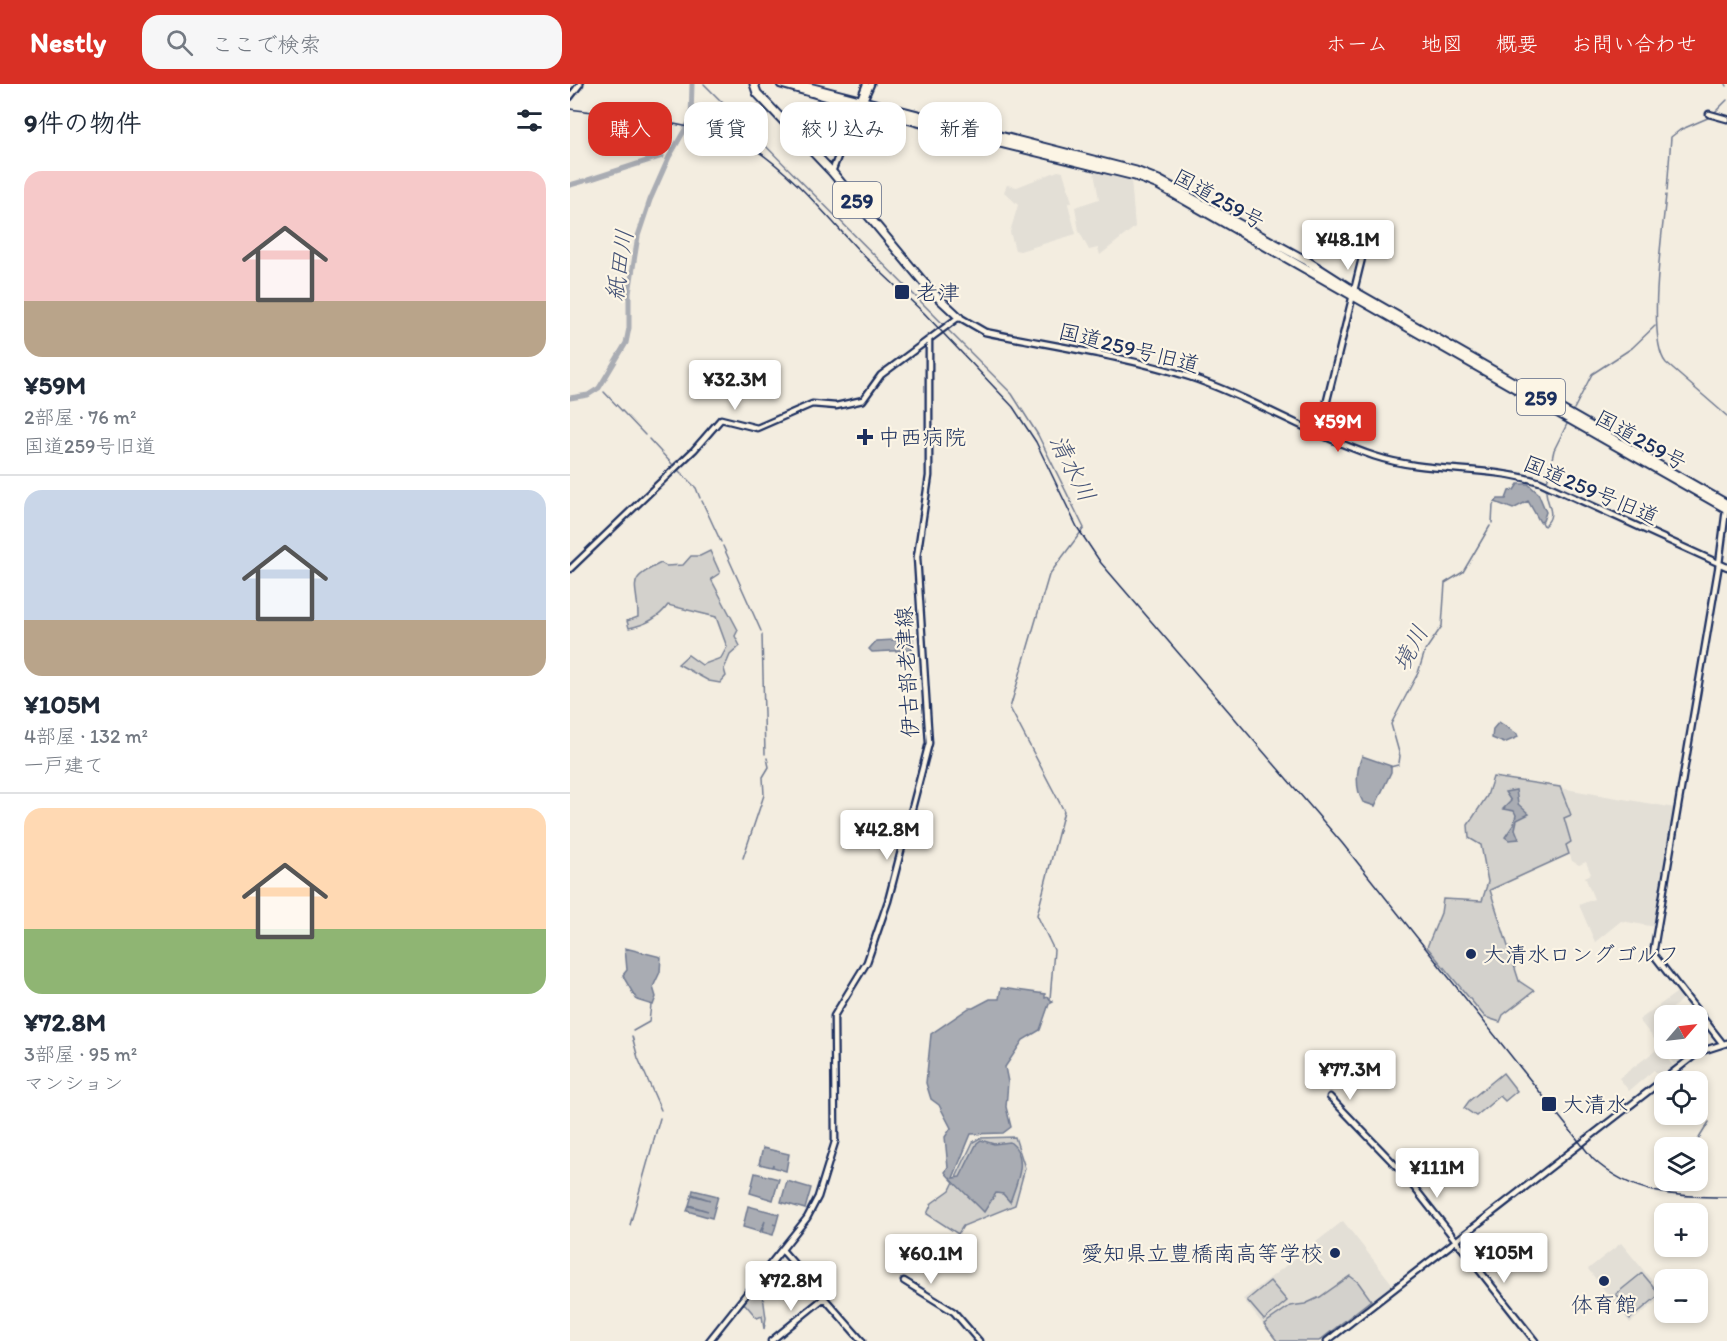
<!DOCTYPE html>
<html lang="ja">
<meta charset="utf-8">
<style>
body{margin:0;font-family:Itim,"Klee One",sans-serif;background:#f6f6f7;color:#1f2937;height:100vh;display:flex;flex-direction:column;font-size:22px;white-space:nowrap}
*{box-sizing:border-box;margin:0}
p{font-size:20px;color:#747a83}
.icon{flex:none;width:33px;height:33px;fill:none;stroke:currentColor;stroke-width:2;stroke-linecap:round;stroke-linejoin:round}
.map{position:relative;flex:1;overflow:hidden}
.side{display:flex;flex-direction:column;background:#fff;width:570px}
.side>*{flex:none}
.banner{position:absolute;left:18px;top:18px;width:570px;height:54px;display:flex;gap:12px}
.needle{width:39px;rotate:62deg}
.tools{position:absolute;left:1084px;top:921px;display:grid;gap:12px}
.tools a{display:grid;place-items:center;width:54px;height:54px;border-radius:12px;background:#fff;box-shadow:0 3px 9px #0003;font-size:30px}
.price{position:absolute;translate:-50% -51px;padding:0 14px;border-radius:6px;background:#fff;color:#222;font-size:20px;line-height:39px;filter:drop-shadow(0 2px 3px #0008)}
.price::after{content:'';position:absolute;left:50%;top:36px;width:18px;height:14px;margin-left:-9px;background:inherit;clip-path:polygon(0 0,100% 0,50% 100%)}
.price.on{background:#d93025;color:#fff}
ul{padding:0;list-style:none}
li{display:grid;align-content:center;gap:12px;height:318px;padding:0 24px}
li+li{border-top:2px solid #e0e1e3}
li span{display:grid;place-items:center;height:186px;border-radius:18px;color:#555}
li>.icon{margin-inline-start:auto}
span .icon{width:108px;height:108px;fill:#fffc;stroke-width:1}
li b{font-size:26px}
h2{display:flex;justify-content:space-between;align-items:center;height:72px;padding:0 24px;font-size:26px}
.chip{padding:0 21px;border-radius:18px;background:#fff;box-shadow:0 3px 9px #0003;font-size:21px;line-height:54px}
.chip.on{background:#d93025;color:#fff}
header{display:flex;align-items:center;gap:36px;box-sizing:border-box;height:84px;padding:0 30px;background:#d93025;color:#fff}
header strong{font-size:28px}
nav{display:flex;gap:33px;margin-inline-start:auto;font-size:21px}
.search{width:420px;height:54px;background:#f6f6f7;display:flex;align-items:center;gap:15px;box-sizing:border-box;padding:0 21px;border-radius:18px;color:#747a83;font-size:22px}
main{display:flex;flex:1;min-height:0}
.map>svg:first-child{display:block}
.built{fill:#e3dfd6}
.green{fill:#d3d1cc;stroke:#778095;stroke-width:1.5}
.water{fill:#a9acb3;stroke:#707a91;stroke-width:1.5}
.lines{fill:none;stroke-linecap:round;stroke-linejoin:round}
.stream{stroke:#707a91;stroke-width:1.5}
.river{stroke:#a9acb3;stroke-width:5}
.secondary-casing{stroke:#1b2f5e;stroke-width:9}
.highway-casing{stroke:#1b2f5e;stroke-width:11}
.secondary{stroke:#fcf5e5;stroke-width:4.5}
.highway{stroke:#fcf5e5;stroke-width:7}
.rail{stroke:#1b2f5e;stroke-width:1.5}
.poi-dot{fill:#1b2f5e;stroke:#fcf5e5;stroke-width:2}
.labels{text-anchor:middle;dominant-baseline:central;stroke-width:4.5;stroke-linejoin:round;paint-order:stroke}
.shield{fill:#fcf5e5;stroke:#5e6a86;stroke-width:1.5}
.shield-label{font-size:21px;font-weight:bold;fill:#1b2f5e}
.street-label{font-size:22px;fill:#1b2f5e;stroke:#fcf5e5}
.poi-label{font-size:22px;fill:#1b2f5e;stroke:#fcf5e5;text-anchor:start}
.water-label{font-size:24px;font-style:italic;fill:#465478;stroke:#fcf5e5}
</style>
<header>
<strong>Nestly</strong>
<div class="search"><svg class="icon" aria-label="search" viewBox="0 0 24 24"><circle cx="10" cy="10" r="6"/><path d="M15 15l6 6"/></svg>ここで検索</div>
<nav><a>ホーム</a><a>地図</a><a>概要</a><a>お問い合わせ</a></nav>
</header>
<main>
<section class="side">
<h2>9件の物件<svg class="icon" aria-label="filters" viewBox="0 0 24 24"><path d="M4 7h16M4 17h16"/><circle cx="9" cy="7" r="2"/><circle cx="15" cy="17" r="2"/></svg></h2>
<ul>
<li><span style="background:linear-gradient(#f6c9c9 70%,#b9a48a 0)"><svg class="icon" aria-label="home" viewBox="0 0 24 24"><path d="M3 11l9-7 9 7M6 9v11h12V9"/></svg></span><div><b>¥59M</b><p>2部屋 · 76 m²</p><p>国道259号旧道</p></div></li>
<li><span style="background:linear-gradient(#c9d6e8 70%,#b9a48a 0)"><svg class="icon" aria-label="home" viewBox="0 0 24 24"><path d="M3 11l9-7 9 7M6 9v11h12V9"/></svg></span><div><b>¥105M</b><p>4部屋 · 132 m²</p><p>一戸建て</p></div></li>
<li><span style="background:linear-gradient(#ffd9b3 65%,#8fb573 0)"><svg class="icon" aria-label="home" viewBox="0 0 24 24"><path d="M3 11l9-7 9 7M6 9v11h12V9"/></svg></span><div><b>¥72.8M</b><p>3部屋 · 95 m²</p><p>マンション</p></div></li>
</ul>
</section>
<div class="map">
<svg width="1157" height="1257" viewBox="0 0 1157 1257">
<rect width="100%" height="100%" fill="#f3ede0"/>
<filter id="ink" filterUnits="userSpaceOnUse"><feTurbulence type="fractalNoise" baseFrequency=".0167" numOctaves="2"/><feDisplacementMap in="SourceGraphic" scale="12" xChannelSelector="R" yChannelSelector="G"/><feConvolveMatrix kernelMatrix="1 2 1 2 8 2 1 2 1" color-interpolation-filters="sRGB"/></filter>
<g filter="url(#ink)">
<path class="built" d="M523,84l38,11 4,48 -35,28 -2,-7 -9,2 -10,-19 -4,-24 24,-8z
M488,87l5,1 9,30 -4,2 8,30 -56,17 -5,-1 -5,-18 8,-27 -14,-13 3,-7 10,2z
M990,704l115,20 -19,119 -35,-6 -26,21 -16,-37 15,-6 -9,-22 6,-3 -5,-12 -7,3 -7,-4 -6,-16 6,-3 -8,-24 7,-4z
M1110,906l5,6 -20,20v32l19,1 -8,6 6,7 -4,2 -2,-2 -2,2 -35,-44z
M1089,964l15,19 -14,11 -6,-8 -25,21 -10,-13z
M773,1137l50,64 -73,56h-44l-33,-42z
M1051,1159l43,52 -34,28 -42,-54z"/>
<path class="green" d="M140,467l10,22 -9,6 27,51 -3,6 5,10 -10,9 -6,14 2,7 -6,7 -11,-2 -31,-17 10,-9 14,10 19,-7 6,-11 -11,-30 -48,-12c-10,14 -23,20 -39,23l-2,-7 11,-4c0,-35 -14,-36 23,-54l5,3 17,-1 8,-9h9z
M923,693l67,10 11,28 -7,3 7,24 -5,3 3,9 -79,36 29,91 15,10 -31,24 -3,7 -15,-5 -58,-70 14,-34 2,-14 39,2 6,-19 -7,-37 -12,-7 -1,-13 19,-29z
M933,989l14,18 -12,10 -5,-5 -24,20 -12,-8 5,-7z
M445,1053l10,31 -10,37 -52,21 -5,8 -31,-20 5,-11 18,-13 23,-48 7,-4z
M207,1179l11,12 -2,6h-12l-11,15 3,22 -2,11 -2,-13 -5,2 -12,-14 -6,1 24,-27 5,3z
M1072,1189l16,19v4l-28,23 -10,-13 4,-3 -8,-9z
M780,1192l8,6 13,18 -52,41h-42l-13,-17 26,-18 15,-2 15,-7z
M700,1197l17,20 -23,19 -17,-20z"/>
<path class="water" d="M948,400h10l10,9 8,19 -3,9 -3,1 -12,-21 -15,8 -18,-7 3,-3h8l3,-8 5,-1z
M343,555l-1,11 -40,2 -3,-3 7,-8z
M929,638l18,12 1,3 -14,6 -12,-5 1,-9z
M792,672l29,10v6l-16,34 -12,-4c-8,-13 -7,-31 -1,-46z
M946,706l2,14 11,10 -12,6 -2,9 4,10 -10,1 -4,-3 9,-13 2,-9 -2,-4 -11,-2 8,-8 -6,-9z
M55,864l36,9 -1,15 -7,15 3,10 -3,8 -16,-5 -13,-22 -1,-3 4,-5z
M431,904l44,6v4l3,-1 5,5 -4,2 -9,26 -17,10 -18,27 3,15 -2,25 5,20 -8,6 -32,1 -18,44 7,-1 17,-34 4,-3 13,4 16,-2c20,15 6,42 0,60l-7,-8 -7,-1 -12,19c-8,-9 -36,-34 -39,-40l3,-4 -3,-31 6,-9 -12,-23 -8,-6 -5,-16 5,-49 38,-26h4l17,-9h9z
M193,1064l26,6 -3,17 -13,-4v-3l-1,3 -13,-3z
M185,1089l24,6 -6,21 -23,-7z
M217,1097l24,7 -6,21 -24,-7z
M123,1106l25,6 -6,22 -25,-7 2,-5 19,5 -19,-6 3,-10 18,5 -18,-6z
M178,1122l31,8 -3,11 -3,-1 3,1 -3,10 -11,-3 3,-11 -5,11 -17,-5z"/>
<g class="lines">
<path class="stream" d="M134,0l240,241
M1156,0l1,2
M1143,30l14,-14
M1097,107l4,-54 9,-7 30,-13
M1096,111c-3,34 -20,145 0,168l61,53
M377,245l65,65 26,41 46,93 -35,47 -39,133 54,103 -27,104 17,35 -4,49
M34,308l41,43
M1004,325l18,-35 40,-26 23,-22
M79,355l23,25
M109,387l17,17 4,10
M977,398l7,-32 13,-26
M132,417l19,41
M972,438l2,4c14,-12 2,-21 2,-36
M922,439l1,-18 3,-4
M153,462l38,85
M192,551l3,119
M829,679l1,-7 -9,-32 27,-51 7,-22 17,-25 3,-43 18,-11 27,-46
M820,683l8,-2
M173,774l21,-63 -1,-18 6,-10 -2,-9
M63,947l16,-9 2,-17
M62,952l6,22 23,52
M1123,1064l16,-26
M1110,1097v-1
M60,1141l30,-107"/>
<path class="river" d="M18,96l74,-24
M0,101l14,-4
M0,314l18,-3 11,-7 27,-45 3,-15v-35l9,-57 12,-36 19,-43 22,-38 1,-35"/>
<g class="secondary-casing">
<path id="secondary" d="M0,13l10,-13
M293,18l8,-18
M1139,30l18,5
M262,88l34,-88
M749,349l45,-183
M0,485l124,-119 27,-31 36,9 55,-24 24,2 27,-6 18,-25 78,-58 26,15c68,14 139,24 205,45 63,21 121,58 184,79 55,18 111,9 166,26l187,85
M1153,960l-70,-90 66,-390 7,-55
M760,1013l72,75 133,169
M212,1166l80,91
M334,1197l50,31 25,29
M139,1257l98,-123 11,-21 17,-55 -1,-126 33,-54 21,-61 41,-158 -12,-186 12,-81v-136
M201,1257l53,-43
M757,1257l372,-289 28,-9"/>
</g>
<g class="highway-casing">
<path id="highway" d="M184,0l3,9 75,79 98,118 29,27
M211,0l158,44 196,48 23,9 569,324
M227,0l339,87 23,9 148,81 47,30 373,213"/>
</g>
<use href="#secondary" class="secondary"/>
<use href="#highway" class="highway"/>
<path class="rail" d="M0,25c48,7 145,16 183,39 41,26 81,77 115,112
M294,172l60,57 89,94 23,35 41,85 24,36 241,280 251,316c39,36 83,38 134,38"/>
</g>
</g>
<g class="poi-dot">
<rect x="324" y="200" width="16" height="16" rx="3"/>
<path d="M292 344h6v6h6v6h-6v6h-6v-6h-6v-6h6z"/>
<circle cx="901" cy="870" r="6"/>
<rect x="971" y="1012" width="16" height="16" rx="3"/>
<circle cx="765" cy="1169" r="6"/>
<circle cx="1034" cy="1197" r="6"/>
</g>
<g class="labels">
<g class="shield">
<rect x="263" y="98" width="48" height="36" rx="4.5"/>
<rect x="947" y="295" width="48" height="36" rx="4.5"/>
</g>
<g class="shield-label">
<text x="287" y="116">259</text>
<text x="971" y="313">259</text>
</g>
<g class="street-label">
<text transform="translate(649 115) rotate(29)">国道259号</text>
<text transform="translate(559 264) rotate(14)">国道259号旧道</text>
<text transform="translate(1071 356) rotate(29)">国道259号</text>
<text transform="translate(1021 406) rotate(23)">国道259号旧道</text>
<text transform="translate(337 588) rotate(-93)">伊古部老津線</text>
</g>
<g class="poi-label">
<text x="346" y="208">老津</text>
<text x="308" y="353">中西病院</text>
<text x="913" y="870">大清水ロングゴルフ</text>
<text x="992" y="1020">大清水</text>
<text x="753" y="1169" text-anchor="end">愛知県立豊橋南高等学校</text>
<text x="1034" y="1220" text-anchor="middle">体育館</text>
</g>
<g class="water-label">
<text transform="translate(49 181) rotate(-81)">紙田川</text>
<text transform="translate(503 384) rotate(63)">清水川</text>
<text transform="translate(840 564) rotate(-62)">境川</text>
</g>
</g>
</svg>
<div class="tools">
<a><svg class="needle" viewBox="-14 -14 28 28"><path d="M0-13l5 13h-10z" fill="#e53935"/><path d="M0 13l5-13h-10z" fill="#747a83"/></svg></a>
<a><svg class="icon" aria-label="locate" viewBox="0 0 24 24"><circle cx="12" cy="12" r="6"/><path d="M12 2v4M12 18v4M2 12h4M18 12h4"/></svg></a>
<a><svg class="icon" aria-label="layers" viewBox="0 0 24 24"><path d="M12 4l9 5-9 5-9-5zM3 14l9 5 9-5"/></svg></a>
<a>+</a>
<a>−</a>
</div>
<b class="price" style="left:778px;top:187px">¥48.1M</b>
<b class="price" style="left:165px;top:327px">¥32.3M</b>
<b class="price on" style="left:768px;top:369px">¥59M</b>
<b class="price" style="left:317px;top:777px">¥42.8M</b>
<b class="price" style="left:780px;top:1017px">¥77.3M</b>
<b class="price" style="left:867px;top:1115px">¥111M</b>
<b class="price" style="left:934px;top:1200px">¥105M</b>
<b class="price" style="left:361px;top:1201px">¥60.1M</b>
<b class="price" style="left:221px;top:1228px">¥72.8M</b>
<div class="banner">
<a class="chip on">購入</a>
<a class="chip">賃貸</a>
<a class="chip">絞り込み</a>
<a class="chip">新着</a>
</div>
</div>
</main>
